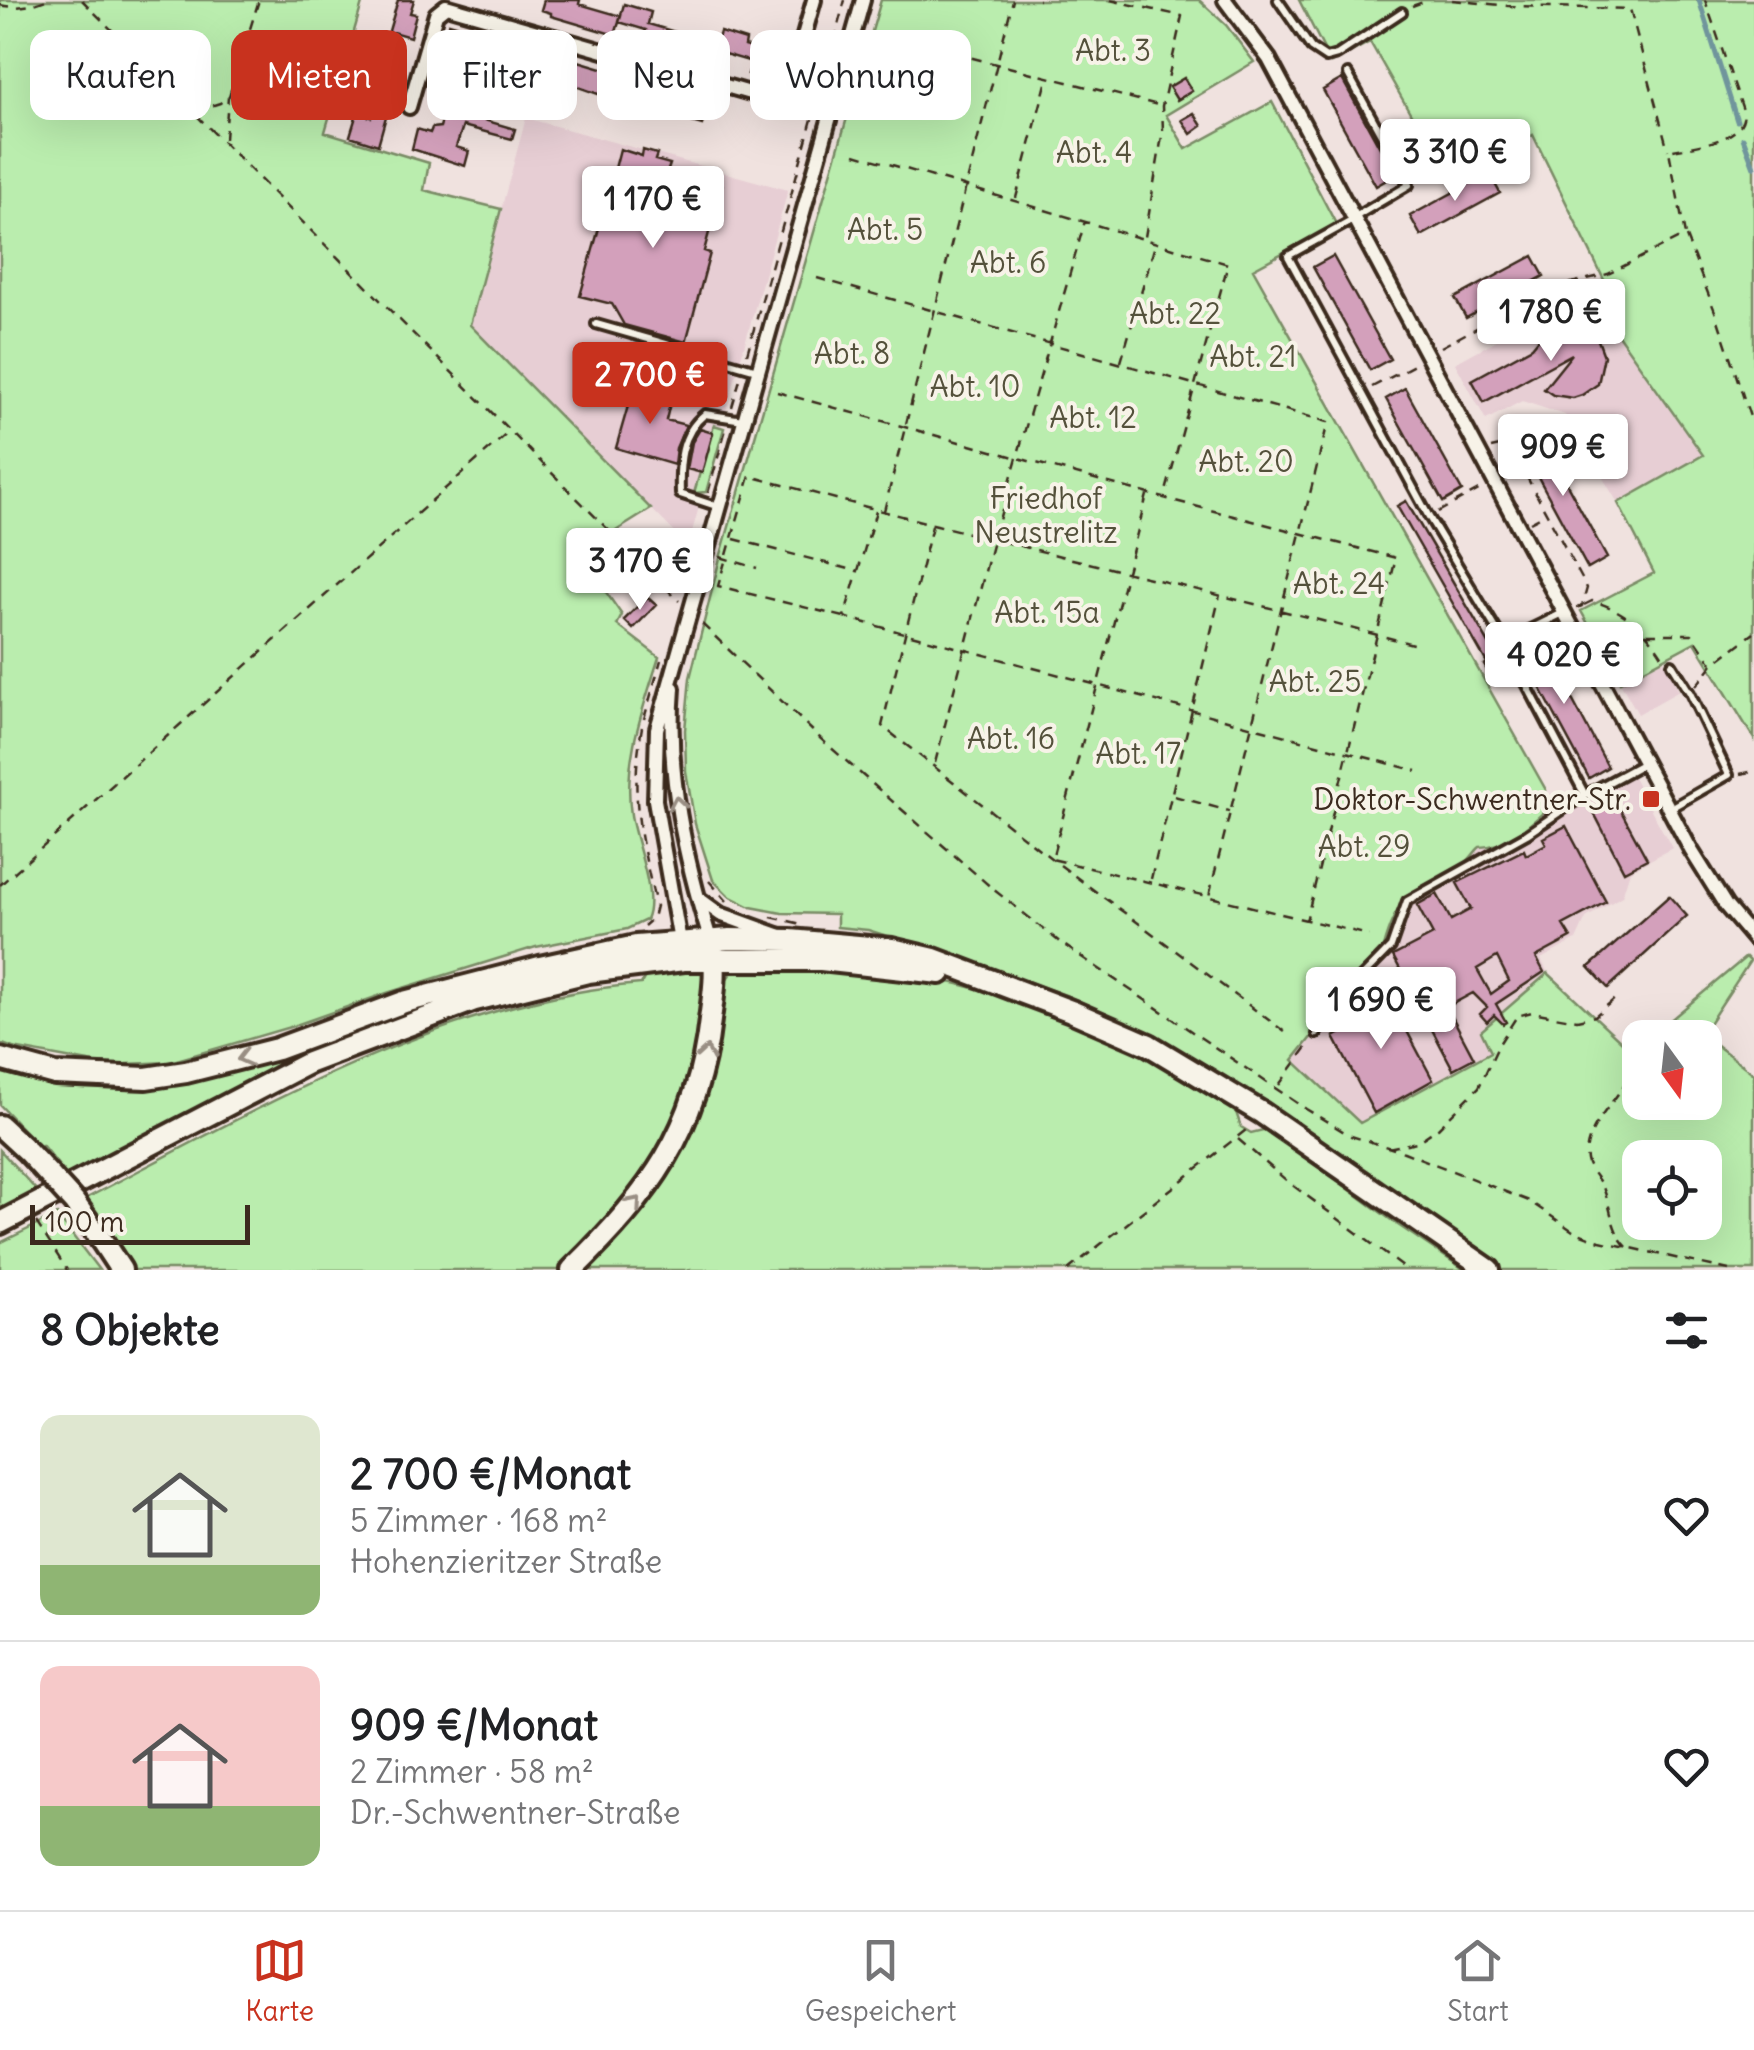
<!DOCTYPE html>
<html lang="de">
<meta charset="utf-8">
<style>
body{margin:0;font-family:Delius,sans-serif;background:#f6f6f6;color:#202124;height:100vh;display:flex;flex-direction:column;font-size:38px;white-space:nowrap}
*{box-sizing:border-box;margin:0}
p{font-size:32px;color:#757577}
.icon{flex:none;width:55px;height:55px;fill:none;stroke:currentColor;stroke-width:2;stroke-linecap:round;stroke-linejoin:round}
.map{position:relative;height:1270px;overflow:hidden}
.drawer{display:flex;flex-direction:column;background:#fff;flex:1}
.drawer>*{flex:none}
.top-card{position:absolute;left:30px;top:30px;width:1000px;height:90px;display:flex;gap:20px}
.needle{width:65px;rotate:165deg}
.controls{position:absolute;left:1622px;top:1020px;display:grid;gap:20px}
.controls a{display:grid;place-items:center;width:100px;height:100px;border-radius:20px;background:#fff;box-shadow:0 10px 40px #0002;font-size:50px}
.scale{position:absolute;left:30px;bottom:25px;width:220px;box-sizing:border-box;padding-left:10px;border:5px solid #3b2a1e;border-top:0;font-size:28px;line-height:35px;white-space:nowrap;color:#3b2a1e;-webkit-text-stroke:8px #f7f3e8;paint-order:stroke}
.price{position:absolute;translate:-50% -85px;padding:0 22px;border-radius:10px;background:#fff;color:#222;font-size:32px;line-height:65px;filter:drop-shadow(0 2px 5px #0008)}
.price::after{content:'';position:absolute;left:50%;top:60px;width:30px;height:22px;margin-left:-15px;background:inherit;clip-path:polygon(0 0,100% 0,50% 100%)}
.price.active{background:#c8321e;color:#fff}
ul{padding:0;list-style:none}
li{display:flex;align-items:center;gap:30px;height:250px;padding:0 40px}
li+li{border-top:2px solid #e0e0e0}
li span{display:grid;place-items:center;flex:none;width:280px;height:200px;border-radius:20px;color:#555}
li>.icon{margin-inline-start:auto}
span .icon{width:120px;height:120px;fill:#fffc;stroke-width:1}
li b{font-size:42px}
h2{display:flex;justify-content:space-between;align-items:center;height:120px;padding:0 40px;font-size:42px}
.pill{padding:0 35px;border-radius:20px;background:#fff;box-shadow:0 10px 40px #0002;font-size:35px;line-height:90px}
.pill.active{background:#c8321e;color:#fff}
.tabs{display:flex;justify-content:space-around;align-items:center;height:140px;border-top:2px solid #e0e0e0;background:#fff;font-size:28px;color:#757577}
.tabs a{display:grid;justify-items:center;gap:5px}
.tabs .active{color:#c8321e}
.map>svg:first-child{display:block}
.built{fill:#e7ced4}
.green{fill:#baedae;stroke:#7a8c66;stroke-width:2.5;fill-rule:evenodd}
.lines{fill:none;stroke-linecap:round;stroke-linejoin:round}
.stream{stroke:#6f959c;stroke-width:5}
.building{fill:#d3a0bb;stroke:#3b2a1e;stroke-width:2.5;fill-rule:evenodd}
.lane-casing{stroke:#3b2a1e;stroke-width:14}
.street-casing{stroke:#3b2a1e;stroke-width:20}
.primary-casing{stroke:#3b2a1e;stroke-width:28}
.path{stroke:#3b2a1e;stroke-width:2.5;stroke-dasharray:10 8;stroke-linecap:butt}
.lane{stroke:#f7f3e8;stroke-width:6}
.street{stroke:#f7f3e8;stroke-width:12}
.primary{stroke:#f7f3e8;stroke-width:20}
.primary-bridge-casing{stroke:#3b2a1e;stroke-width:28;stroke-linecap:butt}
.primary-bridge{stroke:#f7f3e8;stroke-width:20}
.oneway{stroke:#998e83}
.poi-dot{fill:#c8321e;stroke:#f7f3e8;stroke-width:4}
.labels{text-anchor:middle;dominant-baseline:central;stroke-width:8;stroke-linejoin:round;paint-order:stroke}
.park-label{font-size:30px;fill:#54513b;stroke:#f7f3e8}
.poi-label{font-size:30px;fill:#3b2a1e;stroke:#f7f3e8;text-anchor:end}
</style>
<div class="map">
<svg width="1754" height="1270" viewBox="0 0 1754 1270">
<rect width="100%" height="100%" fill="#f0e2df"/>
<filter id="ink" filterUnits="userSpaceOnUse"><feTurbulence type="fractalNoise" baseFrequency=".01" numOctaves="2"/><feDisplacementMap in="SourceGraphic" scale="20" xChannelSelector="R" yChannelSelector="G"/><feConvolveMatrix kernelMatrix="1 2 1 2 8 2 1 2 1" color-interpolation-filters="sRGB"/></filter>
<g filter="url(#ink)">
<path class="built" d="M526,118l262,72 -100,356 -218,-222z
M1587,291l117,164 -86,48 -53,-88 -43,-14 -36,19 -31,-57z
M1663,660l16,31 -41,23 -18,-32z
M1632,775l40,73 -42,23 -8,25 -36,22 -10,22 -35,19 7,14 -67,58 10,21 -132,71 -66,-64 90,-112 5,-19 15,-29 66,-38 12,-14h12l36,-21 25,-22 7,11z"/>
<path class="green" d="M0,0h363l-38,132 104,31 -5,27 77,19 -31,116 181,184 -51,32 -20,21 19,20 23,33 -5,10 42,32c-16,51 -36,104 -28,158 4,28 27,80 15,105l-19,9 -91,18 -149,46 -97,34 -120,35 -65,3 -92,-17 -13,-5z
M881,0h318l27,25 28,37 -88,53 20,34 86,-47 64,122 -83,45 293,521 -2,22c-17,16 -40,35 -64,35 -6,5 -9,12 -16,17 -45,32 -64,21 -81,83l-90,113 67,63 131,-71 -10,-21 67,-58 90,84 2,-2v47h65v-64l-55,-1 96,-80 4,4 -48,73 52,40v196h-252l-266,-184 -102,-60 -66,-30 -78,-28 -122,-38 -31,-3v-13l-55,-1 -31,-6 -22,-11 -16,-16 -18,-56 -9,-53 -1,-41 5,-52 30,-120zM1640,1158h65v64h-65z
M1299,0h455v739l-59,-97 -75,40 -39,-71 73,-38 -36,-70 85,-48 -116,-164 18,-9 -72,-147 -87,41 -76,-134 -39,21z
M714,425l10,3 -18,64 -12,1z
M818,966c51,5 102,8 152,21 94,24 181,68 264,119l7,21 10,6 16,-4 131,96 67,45h-881l47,-47 42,-54 25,-55 17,-65 7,-64 13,-17z
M701,969l6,16 -15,102 -34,75 -93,108h-434l-19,-32 2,-2 -29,-37c170,-89 362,-201 556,-215l6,-11z
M364,1029l-296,148 -26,-32 -3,1 -39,-41v-36c136,43 236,1 364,-40z
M0,1150l37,41 -37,19z
M57,1215l42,55h-99v-27z"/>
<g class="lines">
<path class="stream" d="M1699,0l38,121
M1743,138l11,29"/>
</g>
<path class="building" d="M398,0h16l-4,13 6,1 -6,23 -21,-6z
M544,0h36l-1,4 42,12 -6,19 -64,-19v-3l-10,-3z
M624,4l27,8 -3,12 68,20 -5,19 -69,-21 4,-12 -27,-8z
M449,23l44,13 -6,19 -23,-6 -6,19 -14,-5 4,-13 -6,-2z
M720,32l26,8 -1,6 29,8 -7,25 -19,-5 4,-12 -38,-11z
M528,46l131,39 -2,6 23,7 2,-7 28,9 -8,25 -52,-15 2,-6 -35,-10 -2,6 -62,-22 -1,4 -15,-4 -1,7 -18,-6z
M371,54l30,9 -23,82 -28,-9 7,-23 14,4 8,-28 -17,-5z
M1184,78l8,13 -15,9 -8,-13z
M454,79l24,7 -8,30 45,13 -3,10 -49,-13 -7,21 13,4 -4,15 -53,-17 5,-20 13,4 2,-5 8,-1z
M1342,79l53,96 -19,11 -53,-96z
M1194,113l8,13 -11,8 -9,-14z
M620,149l22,7 1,-6 14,4 -2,6 15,4 -2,6 54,15 -18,66 6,2 -24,89 -62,-17 -12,-21 -32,-8 26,-93 69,19 7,-27 -69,-19z
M1489,173l11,20 -79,43 -11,-20z
M1333,256l57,103 -20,11 -57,-103z
M1533,256l11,20 -78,42 -11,-20z
M1565,322l28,9 -2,2 7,7 6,16 -6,28 -16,11 -9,3 -20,-3 -9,-6 28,-35 -88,48 -12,-22 60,-33 14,-17z
M634,385l38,10 -6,25 20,5 -10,23 -2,17 -58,-17z
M1405,388l57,103 -19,11 -57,-103z
M700,429l13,4 -11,40 -15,-4 5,-27z
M1537,429l70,129 -19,11 -70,-129z
M1406,501l99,170 -13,7 -8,-13 3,-2 -90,-157z
M647,597l9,8 -23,24 -9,-9z
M1539,637l69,130 -19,11 -70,-130z
M1615,800l32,59 -23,12 -31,-60z
M1566,826l40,76 -43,23 8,13 -35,19 8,15 -48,32 10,18 -3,2 -9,-9 -7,7 -7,-8 7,-7 -14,-14 -26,14 27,51 -21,11 -60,-113 40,-21 -16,-30 20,-11 14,26 20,-11 -14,-26 67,-33 2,5 20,-11 -3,-6zM1497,957l12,24 -18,13 -14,-25z
M1669,896l18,20 -79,72 -19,-21z
M1383,986l50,94 -59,33 -40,-76 9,-5 -4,-13 27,-14 -4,-8z"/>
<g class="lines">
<g class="lane-casing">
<path id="lane" d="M1278,0l33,48 15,10 11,-3 65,-43
M1348,74l61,111 -54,32
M1353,220l-65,36 141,261 75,125
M596,324l161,46
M719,507l-39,-13c-1,-31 0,-60 25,-80l38,6
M1563,613l-59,29 81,153
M1669,809l60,-34 -39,-82 -18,-29
M1317,1034l31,-43 43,-44 16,-46 120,-67 58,-39 59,-32"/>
</g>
<g class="street-casing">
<path id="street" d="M1225,0l44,59 422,791 35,56 28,33
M409,107l27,-93 10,-8 325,93 9,-3 10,-10 24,-86
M673,688c-7,86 12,169 37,251
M698,898l22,16 66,24
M681,947l-26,-147 2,-71 206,-729"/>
</g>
<g class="primary-casing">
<path id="primary" d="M0,1059l55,15 91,4 40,-6 91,-23 127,-47 136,-35 96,-21 94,-7 60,1 102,9 42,10 137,52 78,34 113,68 227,157
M0,1126l28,26
M0,1223l308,-160 167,-63 113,-28 96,-12h137l119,13
M102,1241l19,29
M572,1270c77,-75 126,-140 138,-250 3,-23 7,-47 3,-69"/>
</g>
<path class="path" d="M82,0l597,601
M1038,0h1
M1110,0l72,16 -20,90 1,24 -18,107
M1452,0l57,6 121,3 38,141
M0,5c17,4 30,1 46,-5
M1412,6l17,-6
M902,40l260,66
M195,111l25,-8 9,-7 30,-96
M225,139l3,-42
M855,154l373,110 -63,231
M1016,198l32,-122
M1686,237l30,77 38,115
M817,278l511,144 -119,474
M1441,347l110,-59 57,-14 77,-39 -16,-84c24,-6 74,-8 75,-38l-39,-113
M747,354l98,-354
M1121,362l34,-117
M1372,387l46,-24
M777,392l387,106 232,60 -90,363
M732,407l9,-31
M1491,448l18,-4 78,144 -5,18 -5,2
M708,493l18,-64
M1147,495l-95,364 317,76
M876,511l-32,106 573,154
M884,511l129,-511
M1438,512l46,-25
M1530,522l15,-8
M932,526l-50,200 170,133 237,176
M734,539l123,32
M720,557l37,11
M1584,605l8,-4c31,8 55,29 71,56
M844,617l-126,-31 32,-110c220,60 442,111 663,168
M702,624l119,115 172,150 68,54 245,166 45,27 53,16 125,49 44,30 27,10 129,29
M1647,634h45l20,29
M1696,686l17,-22 41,-31
M644,719l17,-59
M642,727c-13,71 -1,111 14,179l-3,12 -9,8
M935,763l58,-222 92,-320
M1740,774l14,-3
M1174,796l55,15
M1151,879l69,-284
M709,881l18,20
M0,885l510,-454
M771,917l31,7
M1279,1085l31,-42
M1238,1139l49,42 120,89
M1388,1148l29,-6 21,-14 41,-41 20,-43 18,-28 15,-4 45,8 18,-4 23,-20
M36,1222l31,48
M1627,1247c-16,-16 -15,-37 -23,-57 -3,-9 -12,-16 -16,-26 -10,-31 29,-62 41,-88 8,-17 7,-35 16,-51
M1068,1270l183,-144"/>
<use href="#lane" class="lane"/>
<use href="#street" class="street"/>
<use href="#primary" class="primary"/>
<g class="primary-bridge-casing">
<path id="primary-bridge" d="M28,1152l46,50 28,39"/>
</g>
<use href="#primary-bridge" class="primary-bridge"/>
</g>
<defs><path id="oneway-chevron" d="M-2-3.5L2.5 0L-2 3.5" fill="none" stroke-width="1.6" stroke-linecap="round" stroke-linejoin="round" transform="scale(2.5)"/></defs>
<g class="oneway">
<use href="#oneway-chevron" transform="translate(677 803) rotate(-100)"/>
<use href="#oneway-chevron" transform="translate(706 1053) rotate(-80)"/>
<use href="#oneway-chevron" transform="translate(244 1058) rotate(166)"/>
<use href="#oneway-chevron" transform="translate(635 1203) rotate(-49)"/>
</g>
</g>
<rect class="poi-dot" x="1641" y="789" width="20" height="20" rx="5"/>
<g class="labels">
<g class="park-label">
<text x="1113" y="50">Abt. 3</text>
<text x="1094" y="152">Abt. 4</text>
<text x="885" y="229">Abt. 5</text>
<text x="1008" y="262">Abt. 6</text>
<text x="1175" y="313">Abt. 22</text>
<text x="852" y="353">Abt. 8</text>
<text x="1253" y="356">Abt. 21</text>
<text x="975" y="386">Abt. 10</text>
<text x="1093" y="417">Abt. 12</text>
<text x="1246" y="461">Abt. 20</text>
<text x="1046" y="498">Friedhof<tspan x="1046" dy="34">Neustrelitz</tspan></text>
<text x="1339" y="583">Abt. 24</text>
<text x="1047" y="612">Abt. 15a</text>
<text x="1315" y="681">Abt. 25</text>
<text x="1011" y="738">Abt. 16</text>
<text x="1138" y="753">Abt. 17</text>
<text x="1364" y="846">Abt. 29</text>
</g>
<g class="poi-label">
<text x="1631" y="799">Doktor-Schwentner-Str.</text>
</g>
</g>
</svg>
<div class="controls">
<a><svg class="needle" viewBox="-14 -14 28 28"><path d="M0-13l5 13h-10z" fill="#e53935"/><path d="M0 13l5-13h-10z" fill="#757577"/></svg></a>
<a><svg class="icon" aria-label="locate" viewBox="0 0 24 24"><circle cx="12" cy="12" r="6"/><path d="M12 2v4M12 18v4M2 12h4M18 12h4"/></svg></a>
</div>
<div class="scale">100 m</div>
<b class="price" style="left:1455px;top:204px">3 310 €</b>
<b class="price" style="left:653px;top:251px">1 170 €</b>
<b class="price" style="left:1551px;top:364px">1 780 €</b>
<b class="price active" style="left:650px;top:427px">2 700 €</b>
<b class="price" style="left:1563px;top:499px">909 €</b>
<b class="price" style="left:640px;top:613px">3 170 €</b>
<b class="price" style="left:1564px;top:707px">4 020 €</b>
<b class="price" style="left:1381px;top:1052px">1 690 €</b>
<div class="top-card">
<a class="pill">Kaufen</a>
<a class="pill active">Mieten</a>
<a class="pill">Filter</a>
<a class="pill">Neu</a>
<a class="pill">Wohnung</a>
</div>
</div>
<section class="drawer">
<h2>8 Objekte<svg class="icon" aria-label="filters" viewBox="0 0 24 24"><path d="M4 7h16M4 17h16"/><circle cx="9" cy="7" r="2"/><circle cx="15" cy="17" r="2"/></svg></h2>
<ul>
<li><span style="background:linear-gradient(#dfe7d0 75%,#8fb573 0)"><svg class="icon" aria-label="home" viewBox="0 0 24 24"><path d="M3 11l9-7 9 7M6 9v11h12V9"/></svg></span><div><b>2 700 €/Monat</b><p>5 Zimmer · 168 m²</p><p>Hohenzieritzer Straße</p></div><svg class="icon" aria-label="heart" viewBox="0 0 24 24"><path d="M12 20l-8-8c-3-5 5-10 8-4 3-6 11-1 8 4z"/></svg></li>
<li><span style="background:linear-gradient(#f6c9c9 70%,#8fb573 0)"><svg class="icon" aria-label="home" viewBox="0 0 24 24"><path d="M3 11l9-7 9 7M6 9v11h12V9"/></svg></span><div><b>909 €/Monat</b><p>2 Zimmer · 58 m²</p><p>Dr.-Schwentner-Straße</p></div><svg class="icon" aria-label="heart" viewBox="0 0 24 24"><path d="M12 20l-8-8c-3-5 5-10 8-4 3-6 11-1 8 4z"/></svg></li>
</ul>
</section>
<nav class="tabs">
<a class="active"><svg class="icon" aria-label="map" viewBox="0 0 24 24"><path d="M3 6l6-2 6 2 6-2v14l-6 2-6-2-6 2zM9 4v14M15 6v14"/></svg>Karte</a>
<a><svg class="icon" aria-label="saved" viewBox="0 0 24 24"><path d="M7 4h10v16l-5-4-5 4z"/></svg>Gespeichert</a>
<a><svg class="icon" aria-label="home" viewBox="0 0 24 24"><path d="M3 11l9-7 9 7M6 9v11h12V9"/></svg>Start</a>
</nav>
